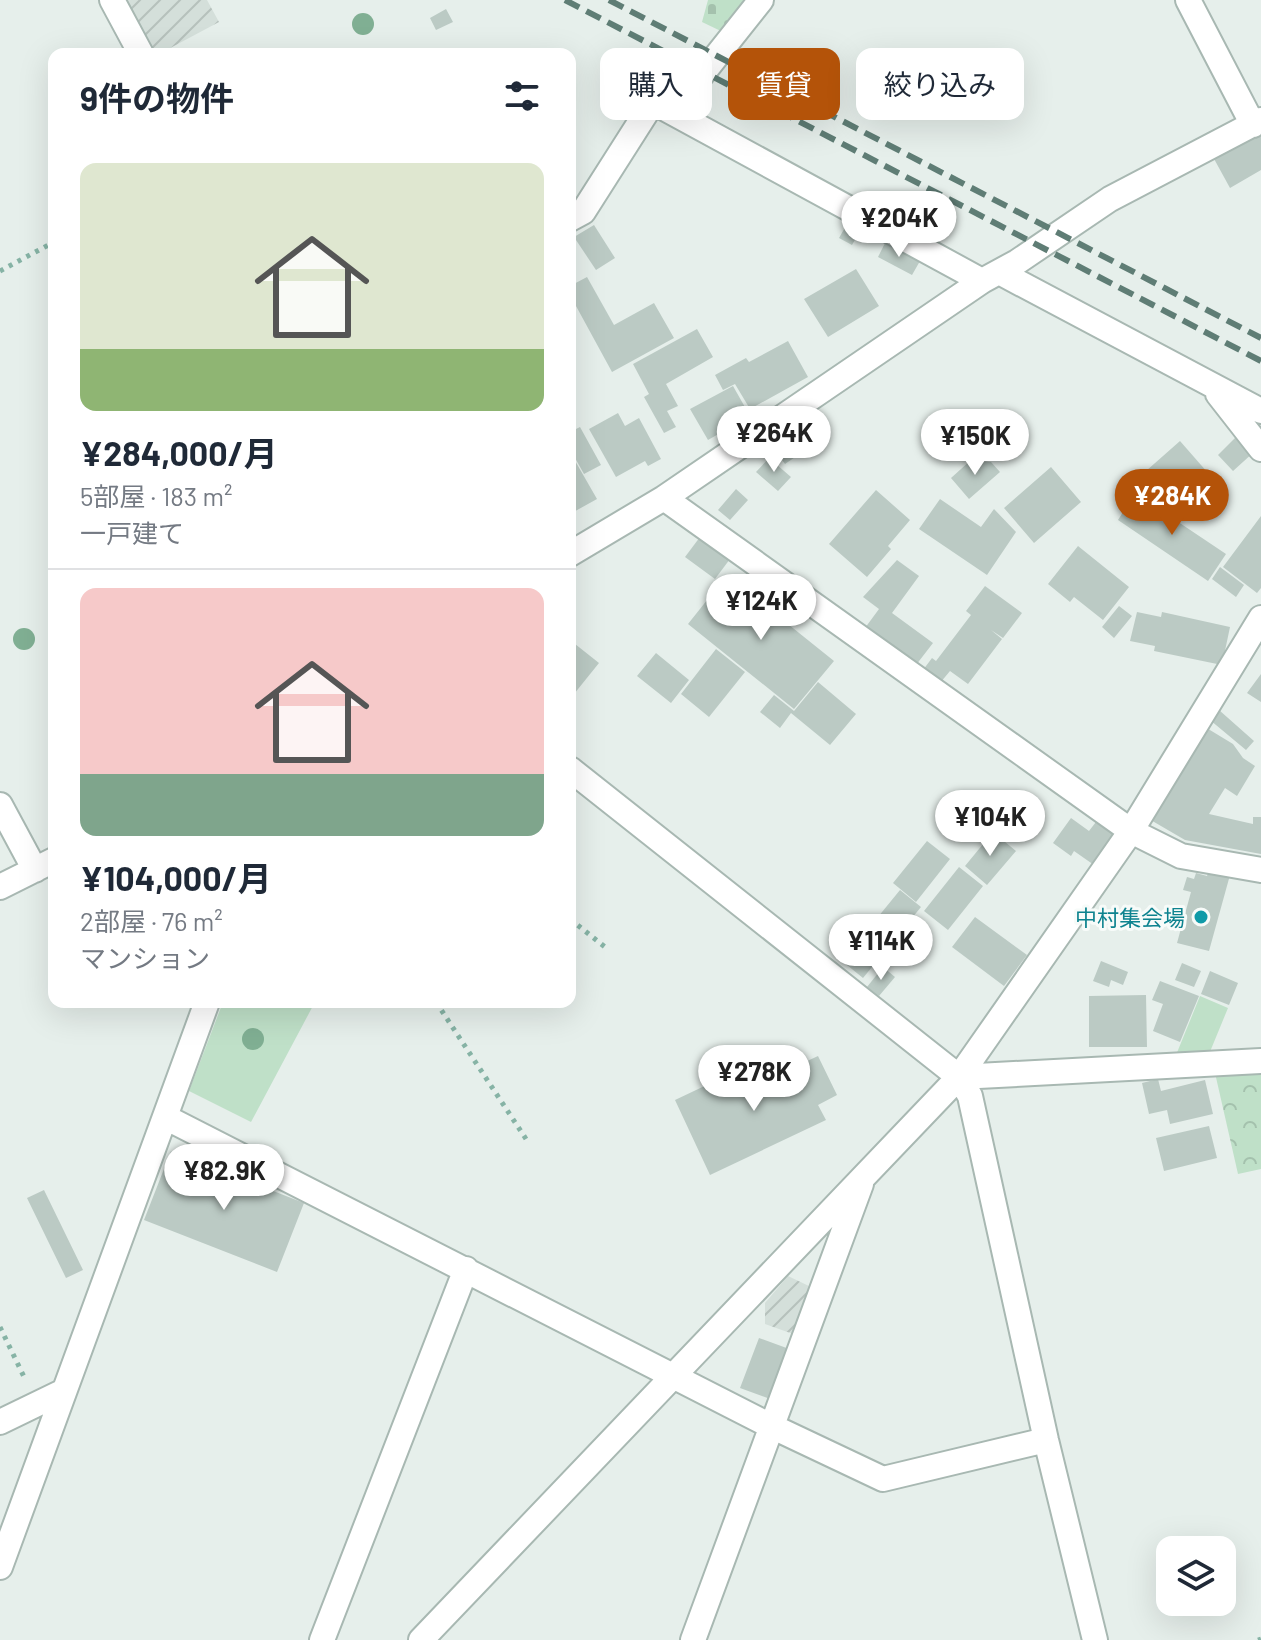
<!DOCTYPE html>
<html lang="ja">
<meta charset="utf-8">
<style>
body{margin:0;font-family:Barlow,"Noto Sans JP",sans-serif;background:#f6f6f7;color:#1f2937;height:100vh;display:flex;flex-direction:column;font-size:30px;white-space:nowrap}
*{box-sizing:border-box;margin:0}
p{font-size:26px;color:#747a83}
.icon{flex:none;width:44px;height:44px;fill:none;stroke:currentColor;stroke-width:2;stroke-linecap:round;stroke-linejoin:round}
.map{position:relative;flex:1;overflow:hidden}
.drawer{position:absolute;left:48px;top:48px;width:528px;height:960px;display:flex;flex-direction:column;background:#fff;border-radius:16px;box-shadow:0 8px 32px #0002}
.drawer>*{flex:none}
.hud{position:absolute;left:600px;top:48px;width:540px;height:72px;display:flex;gap:16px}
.buttons{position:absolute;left:1156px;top:1536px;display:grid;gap:16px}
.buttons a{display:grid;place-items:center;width:80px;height:80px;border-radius:16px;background:#fff;box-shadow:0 8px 32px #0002;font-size:40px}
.price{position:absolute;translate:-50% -68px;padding:0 18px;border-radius:28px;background:#fff;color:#222;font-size:26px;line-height:52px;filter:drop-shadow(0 2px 4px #0008)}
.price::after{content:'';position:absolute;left:50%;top:48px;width:24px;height:18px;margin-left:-12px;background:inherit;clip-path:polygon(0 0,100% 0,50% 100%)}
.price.active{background:#b45309;color:#fff}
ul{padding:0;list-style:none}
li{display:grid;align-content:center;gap:16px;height:424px;padding:0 32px}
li+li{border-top:2px solid #e0e1e3}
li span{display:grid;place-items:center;height:248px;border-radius:16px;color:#555}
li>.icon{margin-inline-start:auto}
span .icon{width:144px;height:144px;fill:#fffc;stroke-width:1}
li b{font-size:34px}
h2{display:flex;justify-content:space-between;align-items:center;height:96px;padding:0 32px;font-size:34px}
.pill{padding:0 28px;border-radius:16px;background:#fff;box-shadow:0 8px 32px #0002;font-size:28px;line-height:72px}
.pill.active{background:#b45309;color:#fff}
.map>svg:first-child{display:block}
.industrial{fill:url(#industrial-furrows)}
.green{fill:#bfe0c8}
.forest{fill:url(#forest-crowns)}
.cemetery{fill:url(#cemetery-stones)}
.building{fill:#bbcac4}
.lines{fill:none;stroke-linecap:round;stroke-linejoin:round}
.street-casing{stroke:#a8b8b2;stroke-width:28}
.path{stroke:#86b3a5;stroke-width:5;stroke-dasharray:4 6;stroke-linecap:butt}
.street{stroke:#fff;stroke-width:24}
.rail{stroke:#5f7d75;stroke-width:6;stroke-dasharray:16 8;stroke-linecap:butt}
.tree{fill:#80af93}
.culture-dot{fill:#0f9aa8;stroke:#f7fbf9;stroke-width:3}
.labels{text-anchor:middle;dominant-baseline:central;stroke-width:6;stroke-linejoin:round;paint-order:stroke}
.culture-label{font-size:22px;fill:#0d838f;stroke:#f7fbf9;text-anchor:end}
</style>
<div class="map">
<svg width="1261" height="1640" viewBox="0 0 1261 1640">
<defs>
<pattern id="industrial-furrows" width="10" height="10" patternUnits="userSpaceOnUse" patternTransform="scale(2)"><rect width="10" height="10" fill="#d4dfda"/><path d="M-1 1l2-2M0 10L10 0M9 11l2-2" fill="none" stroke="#b6c1bc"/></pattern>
<pattern id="forest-crowns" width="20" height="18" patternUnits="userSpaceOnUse" patternTransform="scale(2)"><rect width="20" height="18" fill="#bfe0c8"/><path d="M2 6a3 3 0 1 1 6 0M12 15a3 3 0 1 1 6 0" fill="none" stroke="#a4c1ad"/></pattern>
<pattern id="cemetery-stones" width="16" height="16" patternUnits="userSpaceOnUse" patternTransform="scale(2)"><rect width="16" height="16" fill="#bfe0c8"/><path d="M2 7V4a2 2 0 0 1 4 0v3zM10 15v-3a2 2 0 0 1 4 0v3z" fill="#a4c1ad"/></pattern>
</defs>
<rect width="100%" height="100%" fill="#e6efeb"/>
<path class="industrial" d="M120,0h87l12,22 -60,32h-9z
M788,1276l23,11 -18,47 -28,-10v-21z"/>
<path class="green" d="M1200,996l28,12 -21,51 -33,1z
M223,1002h92l-64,120 -62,-31z"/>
<path class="forest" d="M1261,1071v98l-23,5 -23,-101z"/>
<path class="cemetery" d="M708,0h47l-28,34 -25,-12z"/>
<path class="building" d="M446,9l7,13 -17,8 -6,-12z
M1261,130v40l-31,18 -17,-31z
M847,224l13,7 -8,14 -13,-7z
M594,225l21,33 -19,12 -22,-33z
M885,243l35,18 -8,14 -34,-18z
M856,269l23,37 -51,31 -24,-38z
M587,277l27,48 40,-22 20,35 -62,34 -42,-77v-9z
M697,329l16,28 -47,27 12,22 -11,5 9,16 -12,6 -20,-36 5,-3 -16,-30z
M788,341l20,36 -58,32 -15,-25 -12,6 -8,-15 31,-17 3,4z
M733,386l17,30 -42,24 -18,-31z
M618,413l7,13 14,-8 22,41 -13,7 -3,-5 -29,16 -27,-48z
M803,415l17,25 -35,24 -18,-25z
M580,427l21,38 -17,9 -14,-25v-17z
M1238,435l16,17 -21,19 -15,-16z
M1180,441l28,32 -43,38 -36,-25z
M570,452l27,47 -27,15z
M769,458l22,19 -13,14 -22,-19z
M971,460l20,2 9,10 -31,27 -18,-21z
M1051,467l30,35 -47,41 -30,-35z
M736,489l12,11 -18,20 -12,-10z
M876,490l34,30 -22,26 3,3 -24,28 -38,-33z
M1135,493l91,61 -18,27 -90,-61z
M940,499l41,28 13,-18 22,23 -29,43 -68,-46z
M1261,516v72l-4,5 -34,-26z
M700,537l30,22 -15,20 -30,-22z
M1078,546l51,41 -26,33 -29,-23 -4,5 -22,-18z
M897,560l22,16 -27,37 41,30 -17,22 -51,-37 14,-19 -16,-12z
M1220,567l24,18 -8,12 -24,-18z
M727,575l107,86 -40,48 -106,-85z
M985,586l37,27 -19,25 -12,-8 11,9 -34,45 -18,-13 -10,12 -17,-13 9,-12 4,3 35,-46 -5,-4z
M1119,606l13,10 -18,22 -12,-11z
M1137,612l24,5 1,-5 68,15 -8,38 -68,-14 1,-5 -25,-5z
M570,640l29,23 -29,36z
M716,649l29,23 -36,45 -28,-23z
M656,653l33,27 -18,23 -34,-27z
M1261,674v28l-14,-9z
M818,682l38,32 -26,31 -39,-32 -11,15 -20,-16 14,-17 20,16z
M1219,710l35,31 -8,9 -36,-30z
M1205,727l28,17 10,14 12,8 -18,30 -12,-8 -16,26 44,10v-7h8v37l-76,-14 -36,-21z
M1071,818l18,13 10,-13 19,13 -24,34 -20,-14 -3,5 -18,-13z
M993,832l23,19 -29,34 -22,-19z
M927,841l23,18 -34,43 -23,-19z
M959,867l24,19 -35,44 -24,-19z
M1209,870l21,5 -21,76 -32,-8 14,-51 -8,-2 4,-13 7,2 2,-6 11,3z
M900,890l21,17 -58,71 -21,-17z
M975,917l52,38 -23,31 -52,-39z
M1101,961l27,11 -5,13 -12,-5 -2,7 -16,-6z
M1182,963l19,8 -7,16 -19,-7z
M883,967l12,10 -16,19 -12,-9z
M1210,971l28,12 -9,22 -28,-11z
M1160,981l39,15 -19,46 -27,-11 10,-27 -11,-4z
M1146,995l1,52h-58v-51z
M818,1056l19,39 -19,10 8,15 -116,55 -35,-75 57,-27 9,19z
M1158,1079l3,12 44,-11 8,34 -43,10 -3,-14 -18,4 -7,-31z
M1209,1126l8,32 -53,13 -8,-33z
M171,1151l133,52 -27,69 -133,-52z
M44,1190l39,80 -17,8 -39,-80z
M759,1338l33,12 -19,50 -33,-12z"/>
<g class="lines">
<g class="street-casing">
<path id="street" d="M112,0l29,54
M1188,0l65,125
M672,112l89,-112
M570,219l13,-7 70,-110 329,179
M999,272l262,139
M1218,394l43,55
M664,498l467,333 50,25 80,14
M570,554l94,-56 318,-217 35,-19 93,-63 151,-79
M570,769l389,308 11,19 76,344 49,200
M0,805l35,65
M0,887l54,-27
M959,1077l302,-16
M165,1117l606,309 112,53 163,-39
M0,1422l64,-31
M0,1567l207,-565
M322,1640l144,-371
M421,1640l538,-563 172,-246 130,-213
M693,1640l168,-456"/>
</g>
<path class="path" d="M0,271l54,-29
M570,919l35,28
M436,1002l90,137
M0,1327l26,54
M1258,1640l3,-1"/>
<use href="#street" class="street"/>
<path class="rail" d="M565,0l696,361
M609,0l652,338"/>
</g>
<g class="tree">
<circle cx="363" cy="24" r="11"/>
<circle cx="24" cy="639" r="11"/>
<circle cx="253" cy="1039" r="11"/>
</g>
<circle class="culture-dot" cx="1201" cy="917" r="8"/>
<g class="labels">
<g class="culture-label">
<text x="1185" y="917">中村集会場</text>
</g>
</g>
</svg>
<div class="buttons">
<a><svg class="icon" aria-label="layers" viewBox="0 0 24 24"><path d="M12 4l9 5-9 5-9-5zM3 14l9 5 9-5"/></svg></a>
</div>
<b class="price" style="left:899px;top:259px">¥204K</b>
<b class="price" style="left:774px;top:474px">¥264K</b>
<b class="price" style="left:975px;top:477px">¥150K</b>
<b class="price active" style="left:1172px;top:537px">¥284K</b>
<b class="price" style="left:761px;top:642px">¥124K</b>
<b class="price" style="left:990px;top:858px">¥104K</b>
<b class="price" style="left:881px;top:982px">¥114K</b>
<b class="price" style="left:754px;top:1113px">¥278K</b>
<b class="price" style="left:224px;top:1212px">¥82.9K</b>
<div class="hud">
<a class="pill">購入</a>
<a class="pill active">賃貸</a>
<a class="pill">絞り込み</a>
</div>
<section class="drawer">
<h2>9件の物件<svg class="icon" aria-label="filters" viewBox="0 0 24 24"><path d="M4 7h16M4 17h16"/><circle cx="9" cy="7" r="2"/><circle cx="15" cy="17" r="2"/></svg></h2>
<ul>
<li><span style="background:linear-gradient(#dfe7d0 75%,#8fb573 0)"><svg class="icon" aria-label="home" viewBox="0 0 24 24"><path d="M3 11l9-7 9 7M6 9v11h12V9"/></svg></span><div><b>¥284,000/月</b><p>5部屋 · 183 m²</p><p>一戸建て</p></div></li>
<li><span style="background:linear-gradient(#f6c9c9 75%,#7fa58c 0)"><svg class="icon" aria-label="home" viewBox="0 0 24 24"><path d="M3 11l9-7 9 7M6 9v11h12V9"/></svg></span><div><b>¥104,000/月</b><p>2部屋 · 76 m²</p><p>マンション</p></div></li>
</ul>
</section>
</div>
